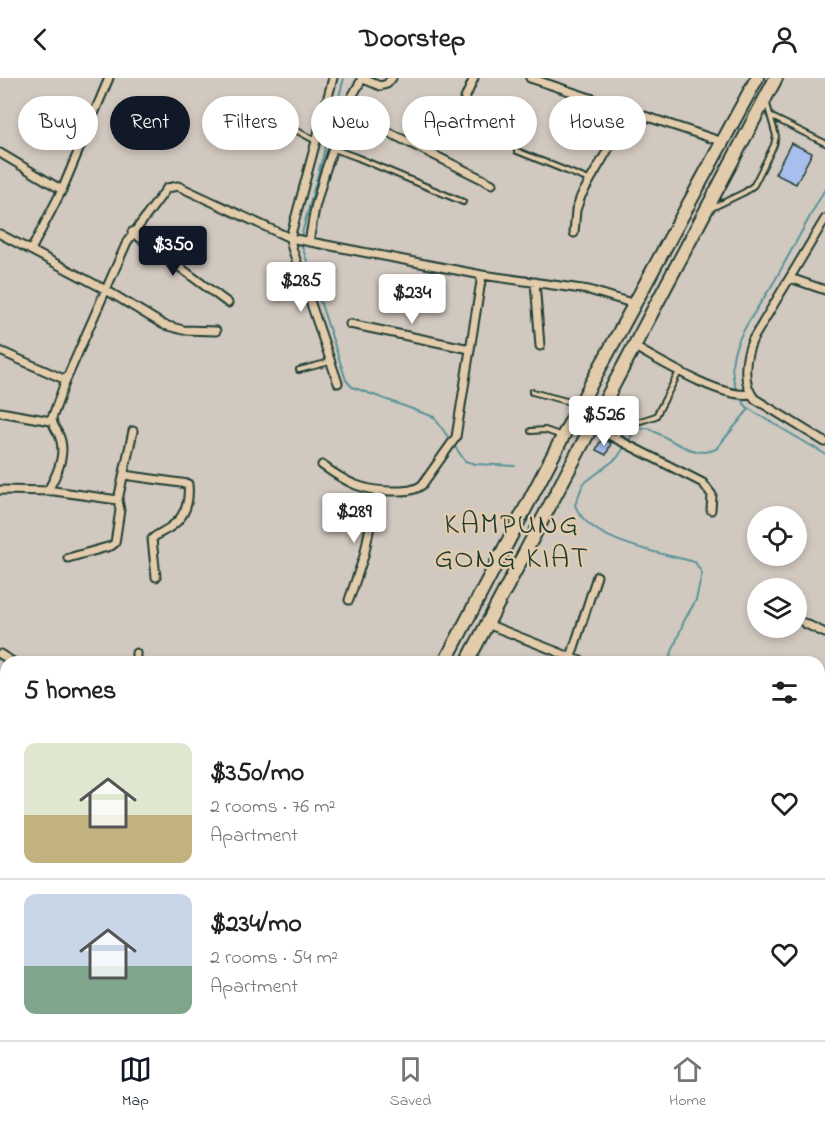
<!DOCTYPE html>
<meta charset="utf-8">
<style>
body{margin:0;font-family:"Indie Flower",sans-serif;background:#f6f6f6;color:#222;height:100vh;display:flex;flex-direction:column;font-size:22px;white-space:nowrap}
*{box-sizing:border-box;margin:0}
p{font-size:20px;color:#767676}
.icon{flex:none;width:33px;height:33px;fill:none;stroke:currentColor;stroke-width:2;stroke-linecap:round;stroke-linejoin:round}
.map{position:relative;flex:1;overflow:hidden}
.drawer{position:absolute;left:0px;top:578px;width:825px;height:386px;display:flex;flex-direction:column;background:#fff;border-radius:18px 18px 0 0;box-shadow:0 3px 9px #0003}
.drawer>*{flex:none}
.hud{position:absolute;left:18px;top:18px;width:789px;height:54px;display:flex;gap:12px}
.fabs{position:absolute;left:747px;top:428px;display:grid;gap:12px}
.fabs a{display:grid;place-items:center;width:60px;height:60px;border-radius:50%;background:#fff;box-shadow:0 3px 9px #0003;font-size:30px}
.price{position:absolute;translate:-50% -51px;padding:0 14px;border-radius:6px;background:#fff;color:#222;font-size:20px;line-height:39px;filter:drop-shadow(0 2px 3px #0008)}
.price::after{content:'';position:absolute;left:50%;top:36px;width:18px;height:14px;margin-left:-9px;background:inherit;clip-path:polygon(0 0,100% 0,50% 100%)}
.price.on{background:#111827;color:#fff}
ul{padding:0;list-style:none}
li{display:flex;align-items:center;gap:18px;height:150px;padding:0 24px}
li+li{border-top:2px solid #e0e0e0}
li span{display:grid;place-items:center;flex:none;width:168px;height:120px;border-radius:12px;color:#555}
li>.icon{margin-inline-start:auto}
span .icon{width:72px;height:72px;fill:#fffc;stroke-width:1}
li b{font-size:26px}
h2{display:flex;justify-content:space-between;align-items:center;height:72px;padding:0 24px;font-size:26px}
.chip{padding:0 21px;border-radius:27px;background:#fff;box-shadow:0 3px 9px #0003;font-size:21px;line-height:54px}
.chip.on{background:#111827;color:#fff}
header{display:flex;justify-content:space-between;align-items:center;height:78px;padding:0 24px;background:#fff;font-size:27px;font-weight:700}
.menu{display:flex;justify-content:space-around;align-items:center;height:84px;border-top:2px solid #e0e0e0;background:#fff;font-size:16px;color:#767676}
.menu a{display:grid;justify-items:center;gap:3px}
.menu .on{color:#111827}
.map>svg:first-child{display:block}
.built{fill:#c5c5cc}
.green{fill:#d0e99e;stroke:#789369;stroke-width:1.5}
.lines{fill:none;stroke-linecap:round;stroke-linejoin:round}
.stream{stroke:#589498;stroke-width:2}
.building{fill:#a8beec;stroke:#1f3d34;stroke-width:1.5}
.lane-casing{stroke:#1f3d34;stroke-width:8}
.street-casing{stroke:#1f3d34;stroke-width:11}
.highway-casing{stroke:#1f3d34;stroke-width:16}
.lane{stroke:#e3ccac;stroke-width:4}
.street{stroke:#e3ccac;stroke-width:7}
.highway{stroke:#e3ccac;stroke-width:12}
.labels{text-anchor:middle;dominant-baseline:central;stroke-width:4.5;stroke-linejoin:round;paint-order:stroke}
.quarter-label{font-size:30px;letter-spacing:1.5px;fill:#1f3d34;stroke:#e3ccac}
</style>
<header><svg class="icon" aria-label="back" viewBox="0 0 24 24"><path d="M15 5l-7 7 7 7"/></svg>Doorstep<svg class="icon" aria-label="person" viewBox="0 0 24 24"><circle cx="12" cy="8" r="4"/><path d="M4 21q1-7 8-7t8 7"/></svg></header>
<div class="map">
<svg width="825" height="962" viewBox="0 0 825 962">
<rect width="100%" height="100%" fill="#d1c8bf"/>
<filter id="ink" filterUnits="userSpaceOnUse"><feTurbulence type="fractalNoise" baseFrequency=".0167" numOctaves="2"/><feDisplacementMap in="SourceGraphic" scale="12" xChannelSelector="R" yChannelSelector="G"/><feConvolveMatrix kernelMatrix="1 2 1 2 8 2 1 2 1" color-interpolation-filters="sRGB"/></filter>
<g filter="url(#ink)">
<path class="built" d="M0,728l6,2v227h218l-2,5h-222z"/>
<path class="green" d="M0,923l6,2v32h56l-2,5h-60z"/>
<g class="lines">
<path class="stream" d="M825,111c-17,31 -34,62 -51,93 -12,20 -38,54 -41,76 -3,18 3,39 16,51l76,45
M301,159l43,-159
M301,165l45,137 6,7 82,30 31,44 11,3 39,2
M668,584l16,-41 12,-21 6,-27 -7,-11c-34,-9 -107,-20 -120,-57l8,-21 34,-26 16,-24 7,-5 8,-1c19,9 47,32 68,21l33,-40
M507,962l1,-5"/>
</g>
<path class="building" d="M791,65l21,10 -16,31 -21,-10z
M602,360l9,5 -5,12 -10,-5z"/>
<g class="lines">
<g class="lane-casing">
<path id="lane" d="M243,24l73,39
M772,39l53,26
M334,71l22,8 107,45
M517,73l72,29
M712,130l33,-16 9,-7 20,-40 2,-9 -9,-32
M299,292l31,-8
M532,314l46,12
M531,353l14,-1 17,6
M615,360l10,-12 31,-10 23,-44
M0,858l6,1
M0,919l6,2
M112,957l15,5
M191,962l2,-5"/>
</g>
<g class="street-casing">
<path id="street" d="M361,0l19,8 7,-2 5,-6
M474,0l-18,41 4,9 20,11
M530,0l193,64
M345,38l45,17 102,51
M0,75l62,37
M825,141l-72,120c-8,17 -12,44 2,60l70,43
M132,154l96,71
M574,155l2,-23 5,-14 50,-86
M0,156l106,56 58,35 19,5 33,1
M290,160l192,37 107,15 46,14
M290,160l2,10 46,135
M309,164l6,-34 9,-33 25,-73 13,-23
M31,172l31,-60 47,-112
M790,200l35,12
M535,204l5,64
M350,246l120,25
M633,268c27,15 89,53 117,48
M0,273l66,29
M0,334l51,9
M591,348l112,57 9,12 -1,15
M322,387c25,18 42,27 74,26 10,0 18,0 26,-6l34,-48 26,-162
M124,397l64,9c2,19 -3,34 -19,44 -6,4 -12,6 -17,11l4,38
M0,412l54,1 64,9 2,10 -5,33 -4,3 -43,12
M48,412c9,-15 19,-37 11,-55 -3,-6 -7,-10 -7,-17l14,-38 61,-138 40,-54 11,-2 112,52 43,-160
M118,422l15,-69
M349,522l15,-44 13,-64
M804,545l21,10
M487,546l96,38
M0,576l13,8
M571,579l26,-81
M136,584v-9
M0,681l6,2
M340,962l1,-5"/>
</g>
<g class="highway-casing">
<path id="highway" d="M445,584l126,-241 186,-343
M467,584l309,-584
M243,962l2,-5
M264,962l3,-5"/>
</g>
<use href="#lane" class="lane"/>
<use href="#street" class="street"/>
<use href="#highway" class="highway"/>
</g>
</g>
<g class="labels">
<g class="quarter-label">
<text x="512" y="448">KAMPUNG<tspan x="512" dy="34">GONG KIAT</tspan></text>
</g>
</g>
</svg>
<div class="fabs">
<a><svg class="icon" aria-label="locate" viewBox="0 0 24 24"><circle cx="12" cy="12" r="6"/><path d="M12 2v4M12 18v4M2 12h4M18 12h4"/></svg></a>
<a><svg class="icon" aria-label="layers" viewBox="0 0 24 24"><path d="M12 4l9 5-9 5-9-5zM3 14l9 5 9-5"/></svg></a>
</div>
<b class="price on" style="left:173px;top:199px">$350</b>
<b class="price" style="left:301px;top:235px">$285</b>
<b class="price" style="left:412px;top:247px">$234</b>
<b class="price" style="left:604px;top:369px">$526</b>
<b class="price" style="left:354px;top:466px">$289</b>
<div class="hud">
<a class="chip">Buy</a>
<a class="chip on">Rent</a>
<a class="chip">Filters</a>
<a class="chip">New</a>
<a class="chip">Apartment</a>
<a class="chip">House</a>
</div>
<section class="drawer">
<h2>5 homes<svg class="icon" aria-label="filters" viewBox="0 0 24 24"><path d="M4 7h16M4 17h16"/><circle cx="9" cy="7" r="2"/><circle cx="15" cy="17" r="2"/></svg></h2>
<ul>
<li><span style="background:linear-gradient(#dfe7d0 60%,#c2b280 0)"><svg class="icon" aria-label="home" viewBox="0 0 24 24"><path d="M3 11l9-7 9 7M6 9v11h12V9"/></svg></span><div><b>$350/mo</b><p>2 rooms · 76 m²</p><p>Apartment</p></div><svg class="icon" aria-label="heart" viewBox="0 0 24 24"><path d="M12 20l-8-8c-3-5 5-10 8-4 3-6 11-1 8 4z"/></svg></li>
<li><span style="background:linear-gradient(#c9d6e8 60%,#7fa58c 0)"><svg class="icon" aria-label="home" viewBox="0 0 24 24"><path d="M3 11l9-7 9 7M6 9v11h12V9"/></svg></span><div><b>$234/mo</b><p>2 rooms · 54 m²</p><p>Apartment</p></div><svg class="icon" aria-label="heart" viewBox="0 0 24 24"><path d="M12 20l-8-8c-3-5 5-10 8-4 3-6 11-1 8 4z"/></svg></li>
</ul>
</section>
</div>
<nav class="menu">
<a class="on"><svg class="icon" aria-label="map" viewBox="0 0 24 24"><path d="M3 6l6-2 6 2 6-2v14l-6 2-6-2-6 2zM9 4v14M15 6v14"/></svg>Map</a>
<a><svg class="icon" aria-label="saved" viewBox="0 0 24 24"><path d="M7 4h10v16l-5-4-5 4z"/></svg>Saved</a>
<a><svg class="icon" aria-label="home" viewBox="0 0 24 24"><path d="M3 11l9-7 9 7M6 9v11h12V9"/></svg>Home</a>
</nav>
